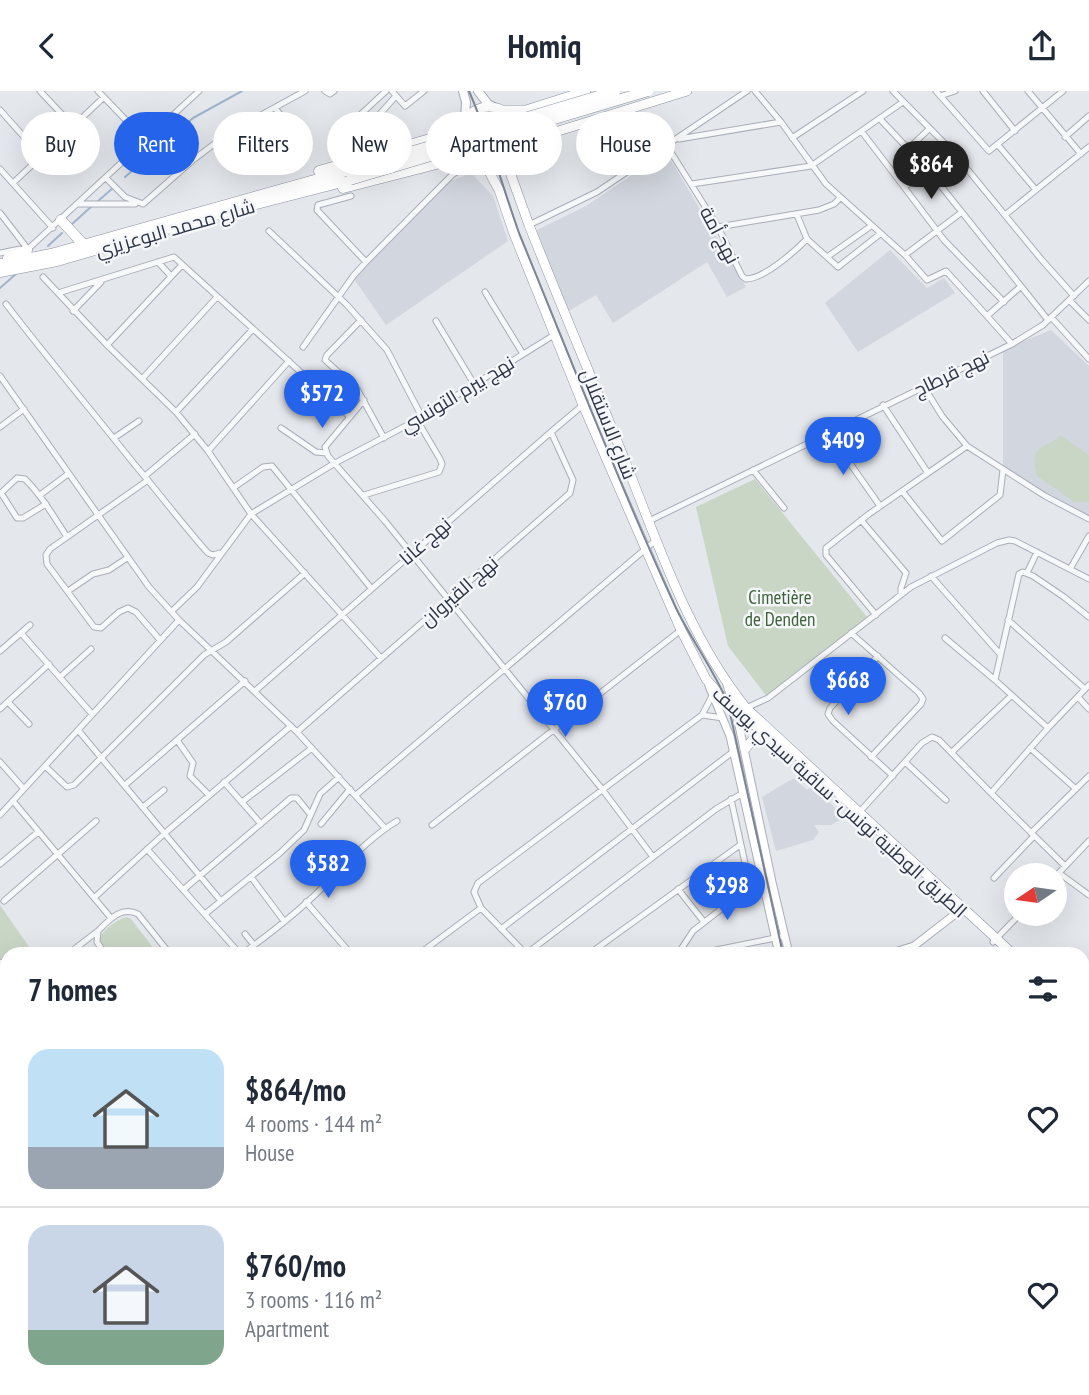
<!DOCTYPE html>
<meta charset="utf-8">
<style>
body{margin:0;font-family:"PT Sans Narrow",Cairo,sans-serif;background:#f6f6f7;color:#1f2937;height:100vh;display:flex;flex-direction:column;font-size:26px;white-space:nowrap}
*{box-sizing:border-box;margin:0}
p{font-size:23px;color:#747a83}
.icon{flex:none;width:38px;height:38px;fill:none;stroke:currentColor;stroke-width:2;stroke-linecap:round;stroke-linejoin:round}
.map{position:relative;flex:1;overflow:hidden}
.sheet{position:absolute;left:0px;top:856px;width:1090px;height:450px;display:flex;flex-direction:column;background:#fff;border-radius:21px 21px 0 0;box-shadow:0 7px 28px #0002}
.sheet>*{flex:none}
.guide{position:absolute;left:21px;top:21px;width:700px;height:63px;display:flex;gap:14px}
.needle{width:46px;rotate:257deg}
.fabs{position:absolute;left:1004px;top:772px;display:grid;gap:14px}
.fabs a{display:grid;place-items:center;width:63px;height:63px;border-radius:50%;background:#fff;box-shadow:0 7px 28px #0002;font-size:35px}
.price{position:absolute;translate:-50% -60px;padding:0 16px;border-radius:24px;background:#2563eb;color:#fff;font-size:23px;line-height:46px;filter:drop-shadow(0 2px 4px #0008)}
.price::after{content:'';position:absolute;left:50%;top:42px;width:21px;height:16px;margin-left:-10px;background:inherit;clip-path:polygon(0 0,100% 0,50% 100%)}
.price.current{background:#222;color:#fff}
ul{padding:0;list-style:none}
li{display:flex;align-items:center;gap:21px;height:175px;padding:0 28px}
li+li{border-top:2px solid #e0e1e3}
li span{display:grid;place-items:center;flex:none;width:196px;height:140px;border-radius:21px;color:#555}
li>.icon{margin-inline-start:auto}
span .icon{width:84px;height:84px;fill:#fffc;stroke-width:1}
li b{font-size:30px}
h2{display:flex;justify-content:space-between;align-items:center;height:84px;padding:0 28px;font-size:30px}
.pill{padding:0 24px;border-radius:32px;background:#fff;box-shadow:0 7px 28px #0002;font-size:24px;line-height:63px}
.pill.current{background:#2563eb;color:#fff}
header{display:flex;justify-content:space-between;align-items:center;height:91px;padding:0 28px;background:#fff;font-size:32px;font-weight:800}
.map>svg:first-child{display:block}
.built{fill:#d2d6de}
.green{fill:#c9d6c5}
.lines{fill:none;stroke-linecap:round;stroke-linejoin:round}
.stream{stroke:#9fb4cc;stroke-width:2}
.minor-casing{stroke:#a9aeb7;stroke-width:7}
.tertiary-casing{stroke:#a9aeb7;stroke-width:8}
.secondary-casing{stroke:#a9aeb7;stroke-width:9}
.primary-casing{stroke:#a3abb8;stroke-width:10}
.trunk-casing{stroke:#8b94a3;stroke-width:10}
.motorway-casing{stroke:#8b94a3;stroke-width:11}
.minor{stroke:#f7f8fa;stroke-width:5}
.tertiary{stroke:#f7f8fa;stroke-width:6}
.secondary{stroke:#fff;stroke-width:7}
.primary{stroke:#fff;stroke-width:8}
.trunk{stroke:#fff;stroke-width:9}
.motorway{stroke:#fff;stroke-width:10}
.tram{stroke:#7d8696;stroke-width:2}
.motorway-bridge-casing{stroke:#8b94a3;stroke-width:11;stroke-linecap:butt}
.motorway-bridge{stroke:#fff;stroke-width:10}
.labels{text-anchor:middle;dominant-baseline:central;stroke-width:5;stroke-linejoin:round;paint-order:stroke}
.street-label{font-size:19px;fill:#2b3445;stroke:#f4f6f9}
.park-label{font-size:19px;fill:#3f6138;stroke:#f4f6f9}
</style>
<header><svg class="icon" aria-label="back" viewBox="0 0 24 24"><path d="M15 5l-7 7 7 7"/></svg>Homiq<svg class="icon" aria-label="share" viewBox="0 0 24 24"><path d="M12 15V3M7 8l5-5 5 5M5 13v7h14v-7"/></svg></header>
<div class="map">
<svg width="1089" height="1304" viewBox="0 0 1089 1304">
<rect width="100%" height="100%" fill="#e4e7ec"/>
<path class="built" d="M666,61l80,135 -19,10 -20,-35 -94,61 -17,-28 -29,17 -32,-81 51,-25z
M471,82l22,23 15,45 -122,84 -32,-46 94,-97z
M890,159l37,38 17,-10 11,15 -97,59 -33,-49z
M1051,239l38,36v150l-86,-44v-122z
M794,687l13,12 5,-4 33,31 -14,8h-17l5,7 -6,8 -37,11 -14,-54z
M139,1298h177l4,6h-192z"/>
<path class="green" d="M1060,344l29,20v47h-15l-37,-26c-10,-35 11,-26 23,-41z
M755,388l112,138 -99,81 -40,-52 -32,-139z
M0,814l34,49h-27v17l-7,-10z
M127,826l4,2 27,35h-51l-8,-13c2,-10 18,-22 28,-24z"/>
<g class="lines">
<path class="stream" d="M125,86l68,-59 49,-27
M97,111l17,-15
M71,134l22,-20
M48,155l14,-13
M0,197l16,-14
M1083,1290l6,-9
M1076,1304l2,-6"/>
<g class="minor-casing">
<path id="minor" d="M40,0l33,35
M98,0l47,49
M325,0l5,3 4,-3
M392,0l13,15 19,-15
M755,0l26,31 45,62 79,71 22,25 19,-9 41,45 33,-29
M893,0l61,62 87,106 33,37
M936,0l53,60 74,-60
M983,0l32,40
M1028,0l53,63
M940,5l15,-5
M275,17l28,35
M0,19l41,46
M360,24l26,-24
M880,28l49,52 25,-18
M370,34l25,-28
M230,41l35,39
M862,41l42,55 25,-16 119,149
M1065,46l24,-21
M792,47l71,-47
M679,48l102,-17
M998,54l38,45
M667,55l51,81 24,49 4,3c18,0 49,-28 61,-40l-10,-24
M908,58l21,-20
M0,78l53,59
M106,87l19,19 18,7 50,-44 37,-28 75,-41
M13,92l91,-86
M692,93l119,-18 92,-64
M904,96l40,53 60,62
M351,105l-33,9 -1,5 49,52
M79,113h56
M0,122l27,35
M1005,124l84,-68
M529,134l68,-33 150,-101
M718,136l101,-17 15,-6 6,-6
M269,140l78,74 40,45 35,67
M807,148l31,28 42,-33
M27,159l172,-159
M0,162l20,-4
M905,164l57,-43
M827,166l44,-31
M158,171l13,14
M43,186l64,68 69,67 32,39 43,63 130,144
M485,201l38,62
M58,202l116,-36 176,160
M1070,210l19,19
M6,213c42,55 86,107 129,161 25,29 47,59 73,88l5,2 7,-2
M73,220l28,-29
M987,225l25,28
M1051,226l38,42
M361,229l-34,35 -2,5 32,29 27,49
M436,230l38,63
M107,254l75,-80
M303,256l51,-72 12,-13 86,-87 13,-9 16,-2
M0,285l149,211 30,33 118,112 88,96
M142,288l75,-82
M924,296l18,29 25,30 78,50 44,23
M364,309l-39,47 3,9 57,65 217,268 51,68
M883,314l45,68
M176,321l77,-83
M0,336l24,-18
M281,337l35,24 10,1
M828,341l52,74
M114,347l25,-17
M208,360l81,-90
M753,379l31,38
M145,385l50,-42
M148,389l-98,69 -4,6 1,9 47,63 7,1 18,-16 9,-4 8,4 24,28
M233,397l30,-21 9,-1 99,122
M902,400l40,50 58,-46 3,-25
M40,404l28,-21
M364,404l75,-23 3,-8 -2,-5 -23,-39
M46,413l-23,14h-6l-16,-25 16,-15 8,1c17,17 29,38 42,58
M861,429l45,53 -5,15v6
M649,430l363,-177 31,-19 46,-44
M1070,478l19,-33
M1027,482l10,-21
M931,485l69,78
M68,500l25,-17 16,-4 18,-12
M172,520l25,-24 54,-73 84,-51 82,-43 137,-85
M876,524l-50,-60v-7l43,-34 98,-68
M1008,529l77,69
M21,542l71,81
M851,542l68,60 4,6 -2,5 -50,53
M945,547l50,42
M0,560l30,-26
M878,565l-48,52 -2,6 5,7 60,55
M60,586l31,-28
M255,600l296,-259 32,-27 17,-5
M1078,606l11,12
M8,611l21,22
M746,617l22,-10 143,-111 86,-44 12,-3 6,1 74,38
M0,618l49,-45
M702,624l21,3
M1048,637l-53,-48 24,-106 4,-2 10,4 31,21 25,20
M78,639l143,171
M297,641l273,-239 3,-13 -22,-48
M177,649l16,23 -3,13 19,19
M1030,657l46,41
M952,661l59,-56
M0,671l24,27
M905,671l41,38
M45,675l22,21 7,-2 130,-130 22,-13 79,-69
M224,691l37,42
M125,694l120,-104
M991,702l74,73
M356,704l300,-255
M731,708l19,87
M13,710l98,117
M242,711l70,-54
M143,716l21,-17
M0,724l179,-195
M856,725l66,-73 10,-6 7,3 52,53 57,-65 41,-43
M321,733l29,-35
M432,734l249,-195
M1031,742l58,-57
M147,758l93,105
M306,767l22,25
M0,773l38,-32
M1059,782l30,22
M251,786l33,44
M1055,786l34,-36
M994,787l40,-42
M678,798l26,33
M183,799l108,-92h6l13,16
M95,806l70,-64 126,-107
M4,810l92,-80
M306,811l45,52
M205,823l75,-61 24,-23 16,-36 19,-17
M501,838l233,-178
M245,843l9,11
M993,851l28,-29
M68,863l30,-23
M105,863l-8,-12 1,-11c12,-12 23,-25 40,-17l32,40
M242,863c29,-21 60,-45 85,-71 22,-22 43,-46 70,-62
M378,863l7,-2 4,2
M419,863l62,-46
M526,863l-45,-46 -7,-16 4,-9 224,-168 11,-21
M526,863l190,-145 27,-16
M589,863l151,-109
M678,863l15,-23 68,-53
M706,863l5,-3 74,-15
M0,915l7,-6
M0,960l7,9
M0,1055l7,11
M1083,1086l6,-6
M1083,1151l6,-7
M1083,1152l6,6
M1083,1187l6,-3
M82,1298l3,6
M330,1298l4,6
M495,1298l4,6
M573,1298l4,6
M643,1298l6,6
M732,1298l7,6
M984,1298l2,6
M1051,1298l3,6
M10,1304l9,-6
M778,1304l7,-6"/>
</g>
<g class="tertiary-casing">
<path id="tertiary" d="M0,872l7,10
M0,1159l7,10
M0,1236l7,-4
M0,1273l7,8
M21,1298l4,6
M370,1304l7,-6"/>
</g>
<g class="secondary-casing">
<path id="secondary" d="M727,594l9,26 36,171 17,72
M709,595l21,50 49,218
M888,863l26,-8 49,-38
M1083,1269l6,-10
M892,1298l2,6
M1064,1304l3,-6"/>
</g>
<g class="primary-casing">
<path id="primary" d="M463,0l3,11 -1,16
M478,0l10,13 6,3"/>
</g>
<g class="trunk-casing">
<path id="trunk" d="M460 45a29 29 0 1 1 58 0a29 29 0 1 1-58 0Z
M504,19h22l60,-19
M514,59l38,-17 135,-42
M510,65l1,19 18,50c32,81 66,160 98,241 33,83 62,171 119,242l267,246
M486,75l13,24 15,44 69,171 98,225 25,49 22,25 50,40
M745,658l10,-12 11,-2
M1083,930l6,5"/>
</g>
<g class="motorway-casing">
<path id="motorway" d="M319,80l125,-36 17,-10
M343,97l101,-26h31
M61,129l23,25
M8,167l19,-8
M0,173l51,-10 292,-82
M0,181l57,-11 176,-51 117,-30"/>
</g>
<use href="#minor" class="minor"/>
<use href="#tertiary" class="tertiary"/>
<use href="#secondary" class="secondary"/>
<use href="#primary" class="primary"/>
<use href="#trunk" class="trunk"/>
<use href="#motorway" class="motorway"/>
<path class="tram" d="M469,0c20,46 33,94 50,142 51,124 100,251 156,373 16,34 39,63 53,98l55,250
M895,1298l2,6"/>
<g class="motorway-bridge-casing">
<path id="motorway-bridge" d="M343,81l272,-81
M350,89l298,-89"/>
</g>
<use href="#motorway-bridge" class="motorway-bridge"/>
</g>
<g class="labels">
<g class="street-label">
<text transform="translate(175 137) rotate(-16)">شارع محمد البوعزيزي</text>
<text transform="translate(720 144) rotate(62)">نهج أمة</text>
<text transform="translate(951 282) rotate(-26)">نهج قرطاج</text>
<text transform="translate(457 303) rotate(-31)">نهج بيرم التونسي</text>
<text transform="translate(609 333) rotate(68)">شارع الاستقلال</text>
<text transform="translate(425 450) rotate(-41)">نهج غانا</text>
<text transform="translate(459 500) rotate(-41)">نهج القيروان</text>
<text transform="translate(840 711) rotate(42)">الطريق الوطنية تونس - ساقية سيدي يوسف</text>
</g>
<g class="park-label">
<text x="780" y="506">Cimetière<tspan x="780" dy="22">de Denden</tspan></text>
</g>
</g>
</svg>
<div class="fabs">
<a><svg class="needle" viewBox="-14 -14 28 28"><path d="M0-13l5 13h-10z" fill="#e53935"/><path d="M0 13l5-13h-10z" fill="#747a83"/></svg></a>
</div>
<b class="price current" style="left:931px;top:110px">$864</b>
<b class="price" style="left:322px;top:339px">$572</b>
<b class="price" style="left:843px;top:386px">$409</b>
<b class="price" style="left:848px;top:626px">$668</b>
<b class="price" style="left:565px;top:648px">$760</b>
<b class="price" style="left:328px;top:809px">$582</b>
<b class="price" style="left:727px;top:831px">$298</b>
<div class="guide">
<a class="pill">Buy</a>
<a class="pill current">Rent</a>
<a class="pill">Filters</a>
<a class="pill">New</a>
<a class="pill">Apartment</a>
<a class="pill">House</a>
</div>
<section class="sheet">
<h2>7 homes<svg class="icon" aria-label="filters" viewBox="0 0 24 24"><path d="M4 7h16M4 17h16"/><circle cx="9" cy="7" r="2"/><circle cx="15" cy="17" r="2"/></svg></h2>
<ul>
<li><span style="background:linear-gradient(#bfe0f5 70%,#9aa5b1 0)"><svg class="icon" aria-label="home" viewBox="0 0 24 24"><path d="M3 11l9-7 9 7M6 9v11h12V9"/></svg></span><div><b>$864/mo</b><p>4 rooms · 144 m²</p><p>House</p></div><svg class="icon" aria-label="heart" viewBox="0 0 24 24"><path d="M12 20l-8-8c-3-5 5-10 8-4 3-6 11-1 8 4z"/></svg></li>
<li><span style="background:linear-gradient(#c9d6e8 75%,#7fa58c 0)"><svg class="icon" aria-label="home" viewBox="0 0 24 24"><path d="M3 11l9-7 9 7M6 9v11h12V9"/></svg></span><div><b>$760/mo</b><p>3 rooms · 116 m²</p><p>Apartment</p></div><svg class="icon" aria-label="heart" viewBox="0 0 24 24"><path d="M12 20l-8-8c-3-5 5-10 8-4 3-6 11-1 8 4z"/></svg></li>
</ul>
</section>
</div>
